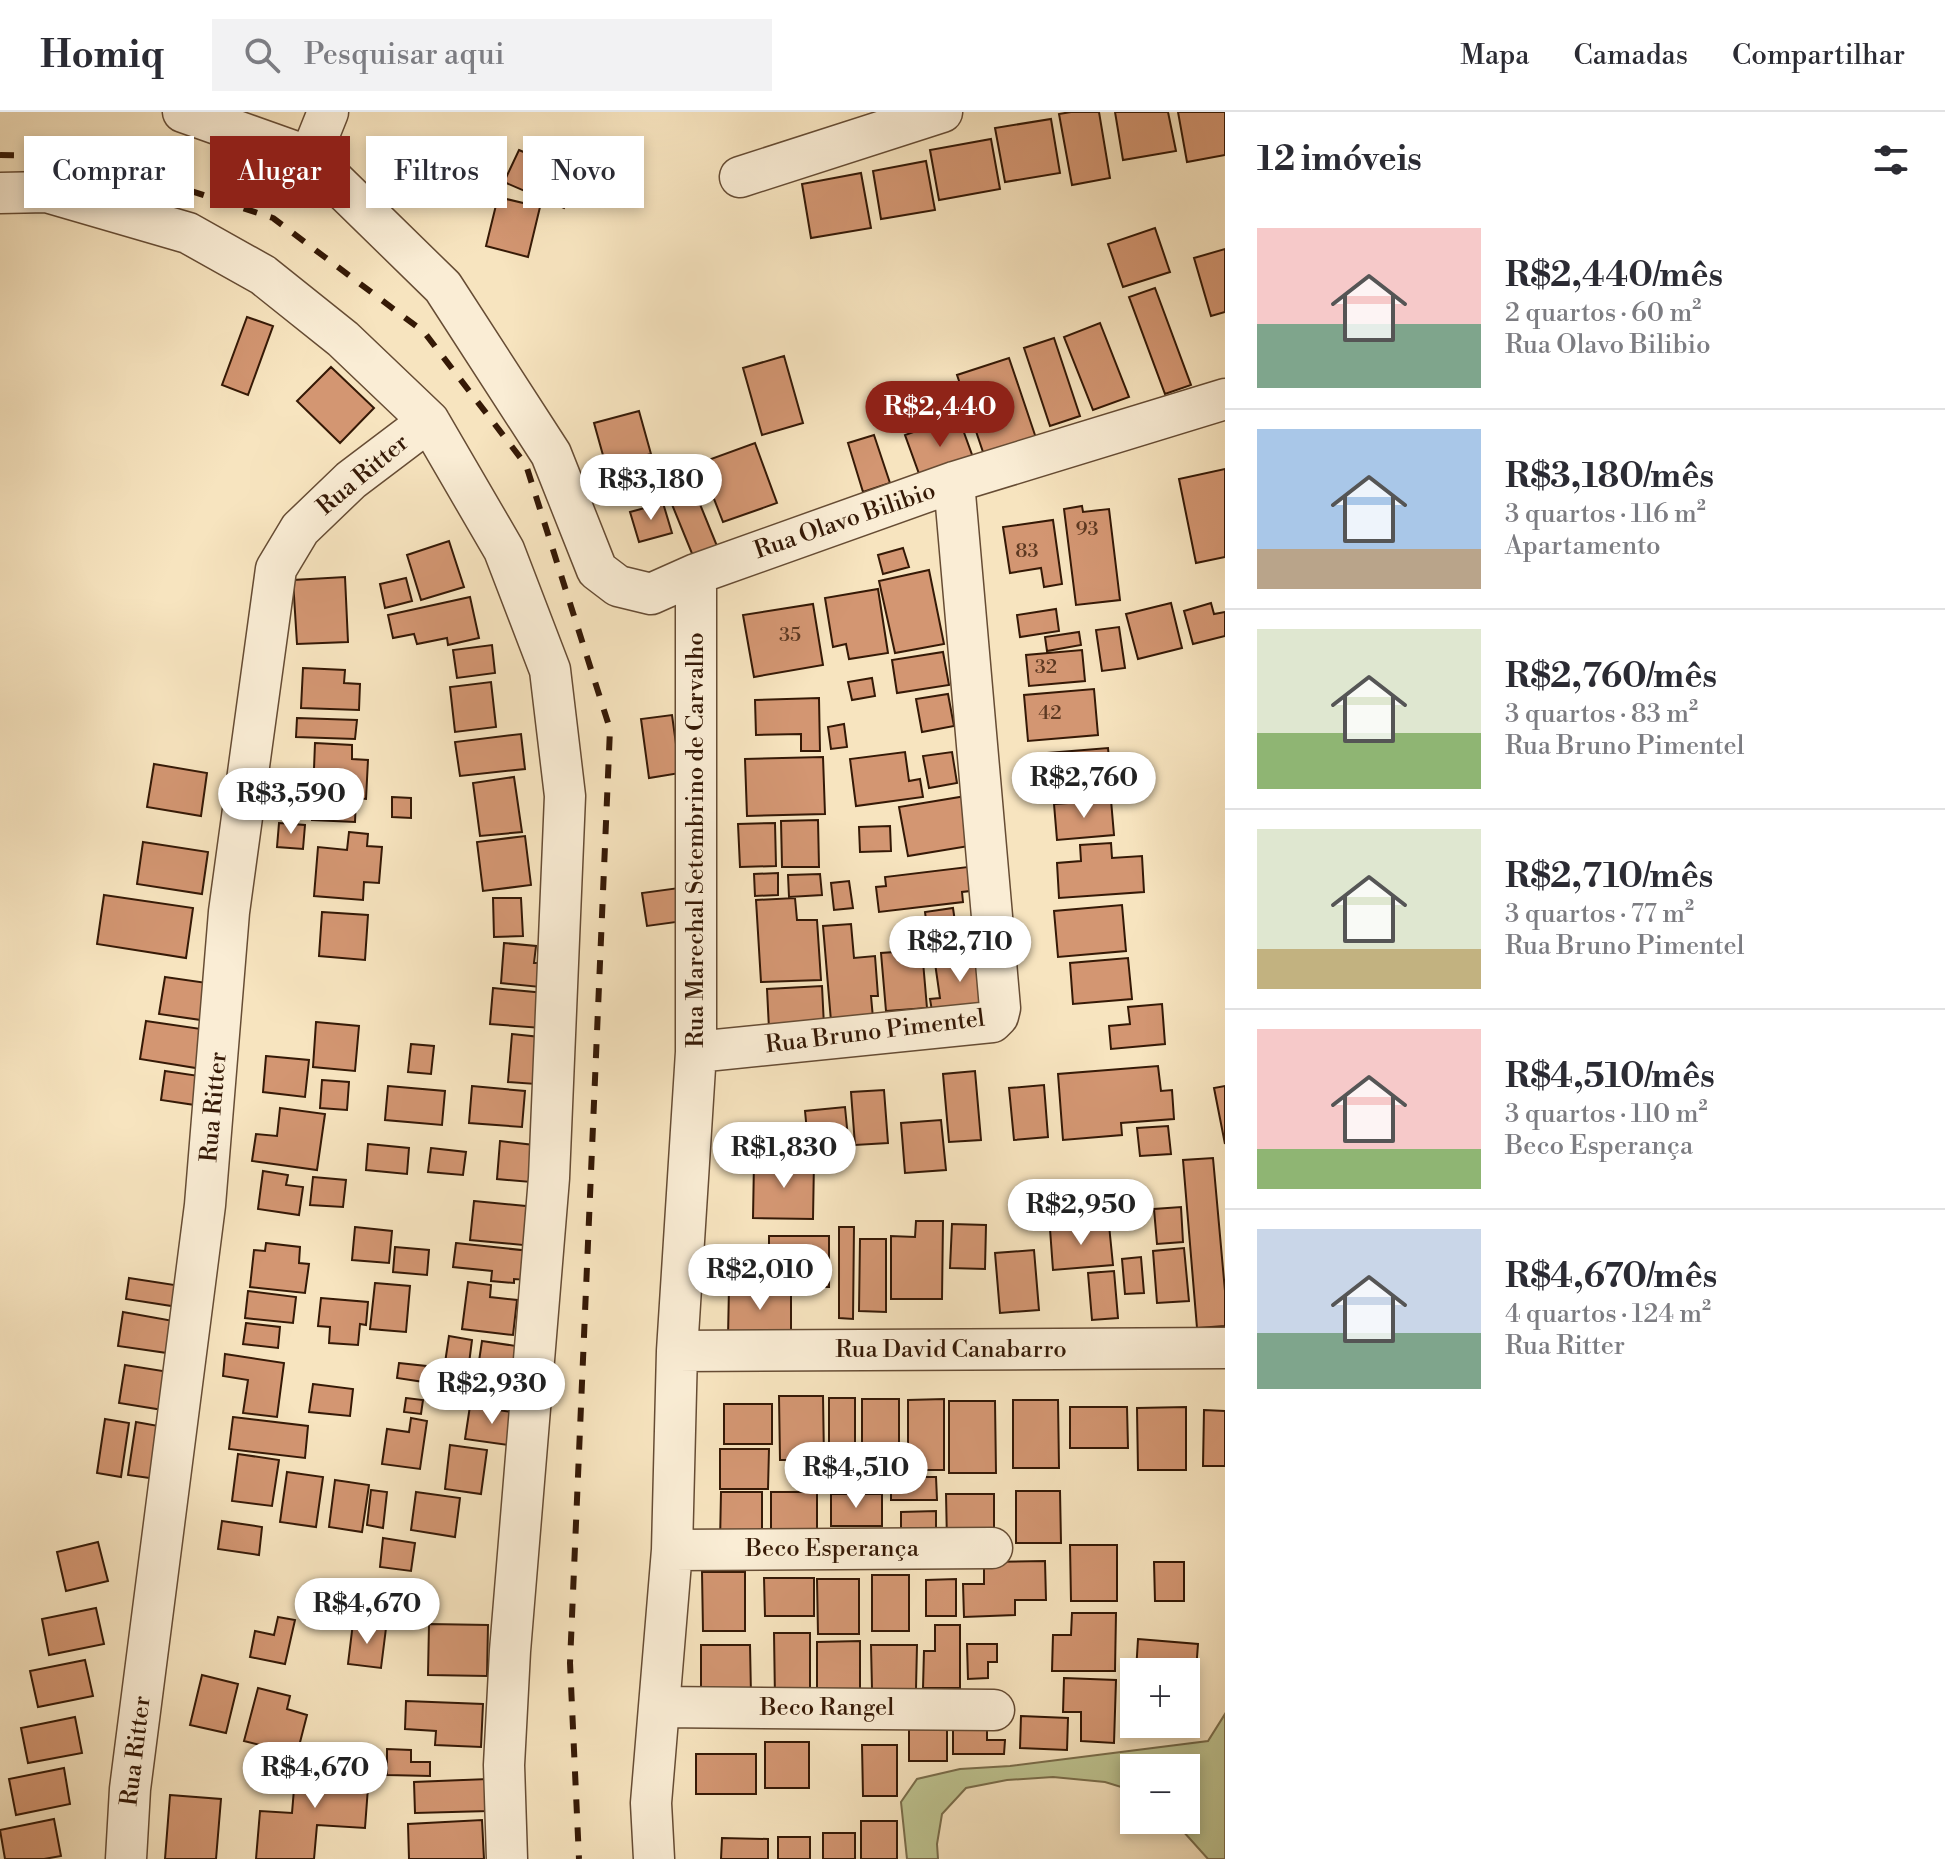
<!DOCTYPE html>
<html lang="pt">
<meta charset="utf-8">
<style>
body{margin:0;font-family:"Libre Bodoni",serif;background:#f2f2f3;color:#2b2b33;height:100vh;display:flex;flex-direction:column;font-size:30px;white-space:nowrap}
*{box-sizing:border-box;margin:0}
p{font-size:26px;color:#7c7c81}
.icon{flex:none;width:44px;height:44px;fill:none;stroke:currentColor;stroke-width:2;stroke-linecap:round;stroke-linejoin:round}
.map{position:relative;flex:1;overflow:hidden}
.details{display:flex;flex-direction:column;background:#fff;width:720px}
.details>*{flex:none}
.hud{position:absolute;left:24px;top:24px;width:760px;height:72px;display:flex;gap:16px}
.tools{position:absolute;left:1120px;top:1546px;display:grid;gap:16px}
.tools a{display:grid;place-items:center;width:80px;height:80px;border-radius:0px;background:#fff;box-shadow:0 4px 12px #0003;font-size:40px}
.price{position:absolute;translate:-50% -68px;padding:0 18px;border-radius:28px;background:#fff;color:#222;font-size:26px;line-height:52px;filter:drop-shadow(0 2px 4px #0008)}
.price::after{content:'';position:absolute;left:50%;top:48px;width:24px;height:18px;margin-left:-12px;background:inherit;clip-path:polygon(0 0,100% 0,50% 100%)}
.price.on{background:#8f2418;color:#fff}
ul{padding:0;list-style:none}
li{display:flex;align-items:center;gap:24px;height:200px;padding:0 32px}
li+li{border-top:2px solid #e1e1e2}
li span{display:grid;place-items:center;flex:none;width:224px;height:160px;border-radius:0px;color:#555}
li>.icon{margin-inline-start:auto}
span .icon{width:96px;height:96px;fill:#fffc;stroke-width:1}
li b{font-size:34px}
h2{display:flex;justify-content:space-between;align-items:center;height:96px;padding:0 32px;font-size:34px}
.chip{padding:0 28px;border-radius:0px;background:#fff;box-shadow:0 4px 12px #0003;font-size:28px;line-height:72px}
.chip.on{background:#8f2418;color:#fff}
header{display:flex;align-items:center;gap:48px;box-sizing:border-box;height:112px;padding:0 40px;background:#fff;border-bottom:2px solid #e1e1e2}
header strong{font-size:38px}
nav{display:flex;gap:44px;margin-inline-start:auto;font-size:28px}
.search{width:560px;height:72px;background:#f2f2f3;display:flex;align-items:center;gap:20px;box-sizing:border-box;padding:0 28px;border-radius:0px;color:#7c7c81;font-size:30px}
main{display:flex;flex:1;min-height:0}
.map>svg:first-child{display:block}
.green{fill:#bec491;stroke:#7a6e4c;stroke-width:2}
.building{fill:#d39672;stroke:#351906;stroke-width:2}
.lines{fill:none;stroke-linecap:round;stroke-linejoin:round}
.minor-casing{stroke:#664c34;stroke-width:43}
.minor{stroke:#faedd5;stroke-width:40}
.rail{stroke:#351906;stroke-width:6;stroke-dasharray:14 14;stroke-linecap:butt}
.labels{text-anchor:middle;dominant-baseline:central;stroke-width:6;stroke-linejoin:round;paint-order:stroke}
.number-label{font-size:20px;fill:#5c3821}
.street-label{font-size:24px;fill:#351906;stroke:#faedd5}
</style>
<header>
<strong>Homiq</strong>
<div class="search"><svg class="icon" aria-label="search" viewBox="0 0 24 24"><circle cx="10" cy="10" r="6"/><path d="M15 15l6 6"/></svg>Pesquisar aqui</div>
<nav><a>Mapa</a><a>Camadas</a><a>Compartilhar</a></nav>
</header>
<main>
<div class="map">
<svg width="1225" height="1747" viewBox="0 0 1225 1747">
<rect width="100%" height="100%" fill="#f7e4bf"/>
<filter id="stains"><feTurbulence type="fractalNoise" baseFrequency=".0025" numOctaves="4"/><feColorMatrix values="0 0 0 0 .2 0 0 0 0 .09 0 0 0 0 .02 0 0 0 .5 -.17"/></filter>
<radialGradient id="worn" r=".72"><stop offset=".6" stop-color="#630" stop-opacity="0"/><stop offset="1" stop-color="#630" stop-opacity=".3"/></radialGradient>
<path class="green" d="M1225,1602v145h-17l-35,-39h13v-52h-52v23l-29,-9 -52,-5 -46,3 -41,8 -24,26 -5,30 1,15h-31l-6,-57 16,-23 43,-10 50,-3 198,-25z"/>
<path class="building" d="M1071,0h28l11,66 -38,7 -13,-71z
M1115,0h53l8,39 -53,9z
M1178,0h47v43l-38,7z
M1051,7l9,54 -55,9 -10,-54z
M991,27l9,50 -61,11 -9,-50z
M519,38l60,26 -15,32 -60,-26z
M926,49l9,49 -54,9 -8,-48z
M861,61l10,55 -60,10 -9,-54z
M498,85l42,10 -12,50 -42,-11z
M1155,116l15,44 -47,15 -15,-43z
M1225,137v63l-14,4 -17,-58z
M1155,176l36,97 -26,9 -36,-97z
M247,205l26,9 -25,69 -26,-10z
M1100,211l29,74 -36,13 -29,-73z
M1054,226l26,78 -30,10 -26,-78z
M784,244l19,67 -41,12 -19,-67z
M1009,246l27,80 -52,17 -27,-80z
M331,255l43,41 -34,35 -43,-42z
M916,288l7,20 -22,9 -8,-20z
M639,299l12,43 -45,12 -12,-43z
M958,304l17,47 -53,19 -17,-47z
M874,323l16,48 -27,9 -15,-49z
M755,331l22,60 -54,19 -23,-59z
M684,353l33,81 -24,10 -33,-81z
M1225,357v88l-29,6 -17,-84z
M649,362l6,18 -28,9 -6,-17z
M663,391l9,30 -33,9 -9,-30z
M1082,394l1,6 26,-3 11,91 -44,5 -12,-96z
M1053,408l9,64 -18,3 -3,-19 -31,5 -7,-46z
M449,429l15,46 -43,13 -14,-45z
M903,436l6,19 -26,7 -5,-19z
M929,458l15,74 -49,9 -16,-72z
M345,465l3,65 -51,2 -4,-64z
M406,466l6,23 -27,7 -5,-24z
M878,477l10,64 -39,6 -3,-15 -13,3 -8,-49z
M470,485l9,41 -31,7 -1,-7 -30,6 -3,-10 -21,4 -5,-23z
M1171,491l11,45 -44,11 -12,-45z
M1211,491l3,11 11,-2v24l-32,8 -9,-33z
M813,492l10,61 -69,12 -11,-62z
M1056,497l3,22 -39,6 -3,-22z
M1119,515l6,41 -23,3 -6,-41z
M1079,520l2,13 -34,6 -2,-14z
M492,533l3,28 -38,5 -4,-28z
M1082,538l3,31 -56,5 -3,-31z
M943,540l6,33 -52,8 -5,-33z
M303,556l42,2 -1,13 16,1 -1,26 -58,-2z
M872,566l3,18 -23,4 -4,-18z
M491,570l5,45 -41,5 -5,-45z
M1094,577l4,46 -70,6 -4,-46z
M948,582l6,32 -32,6 -6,-33z
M819,586l1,53h-19v-17l-45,1 -1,-35z
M672,603l8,58 -31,5 -8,-59z
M297,606l60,2 -2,19 -59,-2z
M844,612l3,23 -16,2 -3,-22z
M521,622l4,35 -65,7 -5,-34z
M315,631l37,2v14l16,1 -2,39 -10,-1 -1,24 -43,-2z
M1108,636l4,42 -61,5 -3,-42z
M905,640l4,29 11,-2 3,18 -67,9 -6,-47z
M952,640l5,31 -28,5 -6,-32z
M823,645l2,57 -78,2 -2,-57z
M154,652l53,9 -6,43 -54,-9z
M514,665l8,55 -42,4 -7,-53z
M966,684l9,49 -67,11 -9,-49z
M392,685l19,1v20l-19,-1z
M1111,688l3,35 -57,5 -3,-36z
M818,708l1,47h-37l-1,-46z
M279,711l26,2 -2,24 -26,-2z
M775,711l1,43 -36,1 -2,-43z
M890,714l1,25 -31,1 -1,-25z
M349,720l19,2 -1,12 15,1 -3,36 -15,-1 -1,18 -49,-4 4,-49 29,3z
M525,724l6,49 -48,6 -6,-49z
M143,730l65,10 -6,42 -65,-10z
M1111,731l1,15 30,-2 2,36 -85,6 -2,-35 24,-2 -1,-16z
M976,754l3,24 -17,2 1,10 -84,10 -3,-25 10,-1 -1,-9z
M778,761v22l-23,1 -1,-22z
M820,762l2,21 -33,2 -1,-22z
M849,769l4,27 -19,2 -3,-27z
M686,775l5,33 -44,6 -5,-33z
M104,783l89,13 -7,50 -89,-14z
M493,786h28l2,38 -29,1z
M795,786l2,22h20l4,60 -60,2 -5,-82z
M1122,793l4,46 -68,6 -4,-46z
M953,796l2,14 20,-3 1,18 -47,6 -4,-31z
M322,800l46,3 -3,45 -46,-4z
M851,812l3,34 21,-2 3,40h-7l2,22 -42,3 -8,-95z
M978,830l12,72 -56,9 -4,-24 10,-1 -7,-49z
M504,831l32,3 -2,17h8l-2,24 -39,-4z
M922,838l5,58 -41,3 -5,-58z
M1128,846l4,41 -59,5 -3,-41z
M165,865l49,7 -6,37 -49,-7z
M822,874l2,40 -55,3 -2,-40z
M493,876l52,5 -3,35 -52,-4z
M1162,892l3,40 -54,5 -2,-23 21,-2 -2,-17z
M146,909l62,9 -6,39 -62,-10z
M316,910l43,4 -4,45 -42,-4z
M512,922l28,3 -4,47 -28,-2z
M411,932l23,2 -3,28 -23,-2z
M266,944l43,4 -4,37 -42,-5z
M1158,954l3,25 11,-1 2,29 -53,4 1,12 -59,5 -5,-66z
M165,959l34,5 -4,29 -34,-5z
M975,959l6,69 -32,2 -6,-68z
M322,968l27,2 -2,28 -27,-2z
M1044,973l4,52 -34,3 -5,-52z
M388,974l57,5 -3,34 -57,-5z
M472,974l53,5 -3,36 -53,-4z
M1225,974v58l-11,-56z
M884,978l4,53 -33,2 -4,-53z
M845,995l4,41 -40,4 -4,-41z
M280,996l45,6 -8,56 -65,-9 4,-27 21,2z
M941,1008l5,50 -41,3 -4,-50z
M1168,1014l3,28 -31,2 -3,-28z
M500,1029l34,4 -3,37 -34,-3z
M368,1032l41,4 -2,26 -41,-4z
M431,1036l35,4 -3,23 -35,-3z
M1213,1046l12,133v35l-28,2 -14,-168z
M754,1049h60l-1,58 -60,-1z
M263,1059l25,4 -2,10 17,2 -4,28 -41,-6z
M313,1065l33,3 -3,27 -33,-2z
M474,1089l62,6 -3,39 -63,-6z
M1181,1095l2,35 -26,2 -3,-35z
M916,1109h27l-1,78h-51v-63l24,1z
M952,1112l34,1 -1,44 -35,-1z
M1109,1113l4,40 -60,5 -3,-41z
M355,1115l37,4 -3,32 -37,-3z
M839,1115h15l-1,92 -14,-1z
M769,1124h60v51l-60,-1z
M860,1127h26v73l-27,-1z
M266,1131l34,4 -1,16 10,1 -4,29 -55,-6 4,-37 11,1z
M456,1131l74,8 -3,29 -13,-1v4l-23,-2 1,-10 -39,-4z
M395,1135l34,3 -2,25 -34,-3z
M1184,1136l5,53 -32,2 -4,-52z
M1034,1138l5,60 -39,3 -5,-60z
M1141,1145l3,36 -19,1 -3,-35z
M1114,1159l4,47 -26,2 -4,-47z
M129,1166l52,8 -3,21 -52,-8z
M468,1170l23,3 -1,12 27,3 -4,35 -51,-6z
M375,1171l35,3 -4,46 -36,-3z
M729,1175l62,1v49h-63z
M248,1179l48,6 -3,26 -48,-5z
M321,1186l47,4 -2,23 -6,-1 -2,21 -29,-2 1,-16 -12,-1z
M123,1200l56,10 -5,32 -56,-8z
M246,1211l34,4 -2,21 -35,-4z
M449,1224l23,4 -6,47 -24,-4z
M482,1229l34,5 -7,47 -34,-5z
M225,1242l59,9 -7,54 -34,-4 5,-33 -25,-4z
M399,1251l27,3 -2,16 -27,-4z
M125,1253l44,7 -6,38 -44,-7z
M313,1272l40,5 -3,27 -41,-4z
M779,1284h44l1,64h-44z
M406,1286l17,2 -2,14 -17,-2z
M829,1286h26v61h-26z
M862,1287h37v70h-37z
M944,1287v71h-36v-70z
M1013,1288h45l1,68h-46z
M949,1289h46l1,72h-47z
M724,1292h48v40h-48z
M470,1294l49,7 -4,33 -50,-7z
M1070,1295h57l1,41h-58z
M1186,1295v63h-48l-1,-62z
M1204,1298l21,1v55h-22z
M233,1305l75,9 -3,32 -76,-9z
M411,1306l16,3 -7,48 -38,-5 5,-35 22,3z
M105,1307l24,4 -8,54 -24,-4z
M136,1310l28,5 -7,52 -29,-4z
M450,1333l37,5 -6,44 -36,-5z
M720,1337h49l-1,40h-48z
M238,1342l41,6 -7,46 -40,-5z
M287,1360l36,5 -7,50 -36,-5z
M891,1365h45l1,23h-46z
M335,1368l34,5 -7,47 -33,-5z
M371,1378l16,2 -4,36 -16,-3z
M1016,1379h44l1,52h-45z
M416,1380l44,6 -5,39 -44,-7z
M721,1380h41v51h-42z
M771,1380h46v40h-46z
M831,1382h51v32h-51z
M946,1382h48v49l-47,-1z
M936,1399v32h-35v-31z
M222,1409l40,6 -3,28 -41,-6z
M383,1426l32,5 -4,28 -31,-4z
M98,1430l10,39 -42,10 -9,-39z
M1070,1433h47v56h-46z
M1045,1449l1,39h-31v15l-51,2 -1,-33h21v-22z
M1154,1450h30v39h-29z
M702,1460h43v59h-42z
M872,1463h37v56h-37z
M764,1466h50v38h-49z
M817,1467h42v55h-41z
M956,1467v37h-30v-36z
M96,1496l8,36 -55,11 -7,-36z
M1072,1501h44l-1,58h-63l1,-36h18z
M278,1505l17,3 -10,44 -35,-7 5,-26 19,4z
M353,1511l33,5 -5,40 -33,-4z
M429,1512l59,1 -1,51 -59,-1z
M935,1513h25v63h-37l1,-37h11z
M774,1521h36v65l-35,1z
M1138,1527l60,5 -5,67h-7v-39h-50z
M860,1529v63h-43v-62z
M967,1532h30v18h-9v16l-20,1z
M701,1533h49l1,50h-50z
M871,1533h46l-1,44h-44z
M85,1548l8,36 -55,11 -8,-36z
M202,1563l36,9 -12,49 -36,-8z
M1064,1566l52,2 -2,63 -33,-2v-29h-18z
M258,1576l32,8 -3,13 20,6 -10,39 -53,-13z
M406,1589l77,3 -2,43 -46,-2 1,-14 -31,-2z
M1021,1604l47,2 -1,32 -47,-2z
M75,1605l7,36 -54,10 -7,-35z
M953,1614h34v14h18l-1,14h-51z
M909,1615h38v34h-38z
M765,1630h44v46h-44z
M862,1633h35v51h-34z
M387,1637l24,1v12h19v14l-43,-1z
M696,1642h60v40h-60z
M346,1646l24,2 -5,68 -48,-3 -3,34h-58l4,-48 32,2 4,-48 49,4z
M64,1656l6,36 -54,11 -7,-36z
M488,1667l1,32 -74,2 -1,-31z
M170,1683l51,4 -5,60h-51z
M54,1707l7,37 -17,3h-39l-5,-29z
M482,1708l2,39h-75l-1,-35z
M861,1709h36v38h-36z
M823,1721h32v26h-32z
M778,1725h32v22h-32z
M722,1726l46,1v20h-47z"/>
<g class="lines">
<g class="minor-casing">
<path id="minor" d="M183,0l127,45 133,130 108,167 46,116 21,16 33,8 45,-20 258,-92 271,-83
M310,45l18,-45
M740,65l202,-65
M0,81l47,-1 141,41 75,42 80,64 86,82 75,129 46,120 15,126 -16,382 -39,473 -6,114 3,94
M696,940l296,-30 6,-6 2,-8 -46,-526
M677,1239l548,-3
M672,1438l320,-2
M659,1595l335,3
M126,1747l4,-70 75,-584 24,-293 47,-343 24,-40 51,-49 78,-59
M654,1747l-3,-56 21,-253 5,-199 19,-299v-478"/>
</g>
<use href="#minor" class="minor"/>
<path class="rail" d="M0,43l88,2 185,61 151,114 102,133 84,264 -40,934 9,196"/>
</g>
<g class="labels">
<g class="number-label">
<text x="1087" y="417">93</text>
<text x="1027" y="439">83</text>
<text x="790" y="523">35</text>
<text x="1046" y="555">32</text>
<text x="1050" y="601">42</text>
</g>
<g class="street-label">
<text transform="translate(363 363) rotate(-40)">Rua Ritter</text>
<text transform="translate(845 409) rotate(-19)">Rua Olavo Bilibio</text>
<text transform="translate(696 728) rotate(-90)">Rua Marechal Setembrino de Carvalho</text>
<text transform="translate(875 920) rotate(-7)">Rua Bruno Pimentel</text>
<text transform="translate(214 995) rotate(-85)">Rua Ritter</text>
<text x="951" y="1238">Rua David Canabarro</text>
<text x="832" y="1437">Beco Esperança</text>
<text x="827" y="1596">Beco Rangel</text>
<text transform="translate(136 1639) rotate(-83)">Rua Ritter</text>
</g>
</g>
<rect width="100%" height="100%" filter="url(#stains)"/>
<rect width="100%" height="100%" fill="url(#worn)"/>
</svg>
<div class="tools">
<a>+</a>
<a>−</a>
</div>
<b class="price on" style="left:940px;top:337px">R$2,440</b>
<b class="price" style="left:651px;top:410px">R$3,180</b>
<b class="price" style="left:1084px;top:708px">R$2,760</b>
<b class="price" style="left:291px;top:724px">R$3,590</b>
<b class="price" style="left:960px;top:872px">R$2,710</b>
<b class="price" style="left:784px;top:1078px">R$1,830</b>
<b class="price" style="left:1081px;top:1135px">R$2,950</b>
<b class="price" style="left:760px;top:1200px">R$2,010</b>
<b class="price" style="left:492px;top:1314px">R$2,930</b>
<b class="price" style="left:856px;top:1398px">R$4,510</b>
<b class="price" style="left:367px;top:1534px">R$4,670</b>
<b class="price" style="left:315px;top:1698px">R$4,670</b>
<div class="hud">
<a class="chip">Comprar</a>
<a class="chip on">Alugar</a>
<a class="chip">Filtros</a>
<a class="chip">Novo</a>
</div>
</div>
<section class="details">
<h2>12 imóveis<svg class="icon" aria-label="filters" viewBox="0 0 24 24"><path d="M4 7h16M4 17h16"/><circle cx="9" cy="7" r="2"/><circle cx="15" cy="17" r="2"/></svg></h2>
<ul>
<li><span style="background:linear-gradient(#f6c9c9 60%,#7fa58c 0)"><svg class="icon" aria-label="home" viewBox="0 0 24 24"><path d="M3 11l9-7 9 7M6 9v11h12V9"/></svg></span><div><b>R$2,440/mês</b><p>2 quartos · 60 m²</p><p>Rua Olavo Bilibio</p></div></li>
<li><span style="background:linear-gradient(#a9c7e8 75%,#b9a48a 0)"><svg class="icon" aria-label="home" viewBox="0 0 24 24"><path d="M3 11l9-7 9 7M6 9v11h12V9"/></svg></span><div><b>R$3,180/mês</b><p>3 quartos · 116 m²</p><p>Apartamento</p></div></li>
<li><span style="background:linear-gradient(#dfe7d0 65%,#8fb573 0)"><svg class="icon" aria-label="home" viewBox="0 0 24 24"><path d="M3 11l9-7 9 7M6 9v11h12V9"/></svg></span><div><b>R$2,760/mês</b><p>3 quartos · 83 m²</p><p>Rua Bruno Pimentel</p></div></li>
<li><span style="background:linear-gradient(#dfe7d0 75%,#c2b280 0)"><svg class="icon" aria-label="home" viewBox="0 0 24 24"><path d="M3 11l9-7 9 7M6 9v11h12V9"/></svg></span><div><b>R$2,710/mês</b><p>3 quartos · 77 m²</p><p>Rua Bruno Pimentel</p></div></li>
<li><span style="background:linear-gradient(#f6c9c9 75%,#8fb573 0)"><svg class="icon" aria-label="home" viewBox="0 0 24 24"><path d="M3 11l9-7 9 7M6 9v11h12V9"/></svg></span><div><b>R$4,510/mês</b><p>3 quartos · 110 m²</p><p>Beco Esperança</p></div></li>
<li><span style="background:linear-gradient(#c9d6e8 65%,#7fa58c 0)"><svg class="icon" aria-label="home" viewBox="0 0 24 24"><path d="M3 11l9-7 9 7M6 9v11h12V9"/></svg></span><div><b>R$4,670/mês</b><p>4 quartos · 124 m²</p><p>Rua Ritter</p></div></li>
</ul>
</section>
</main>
